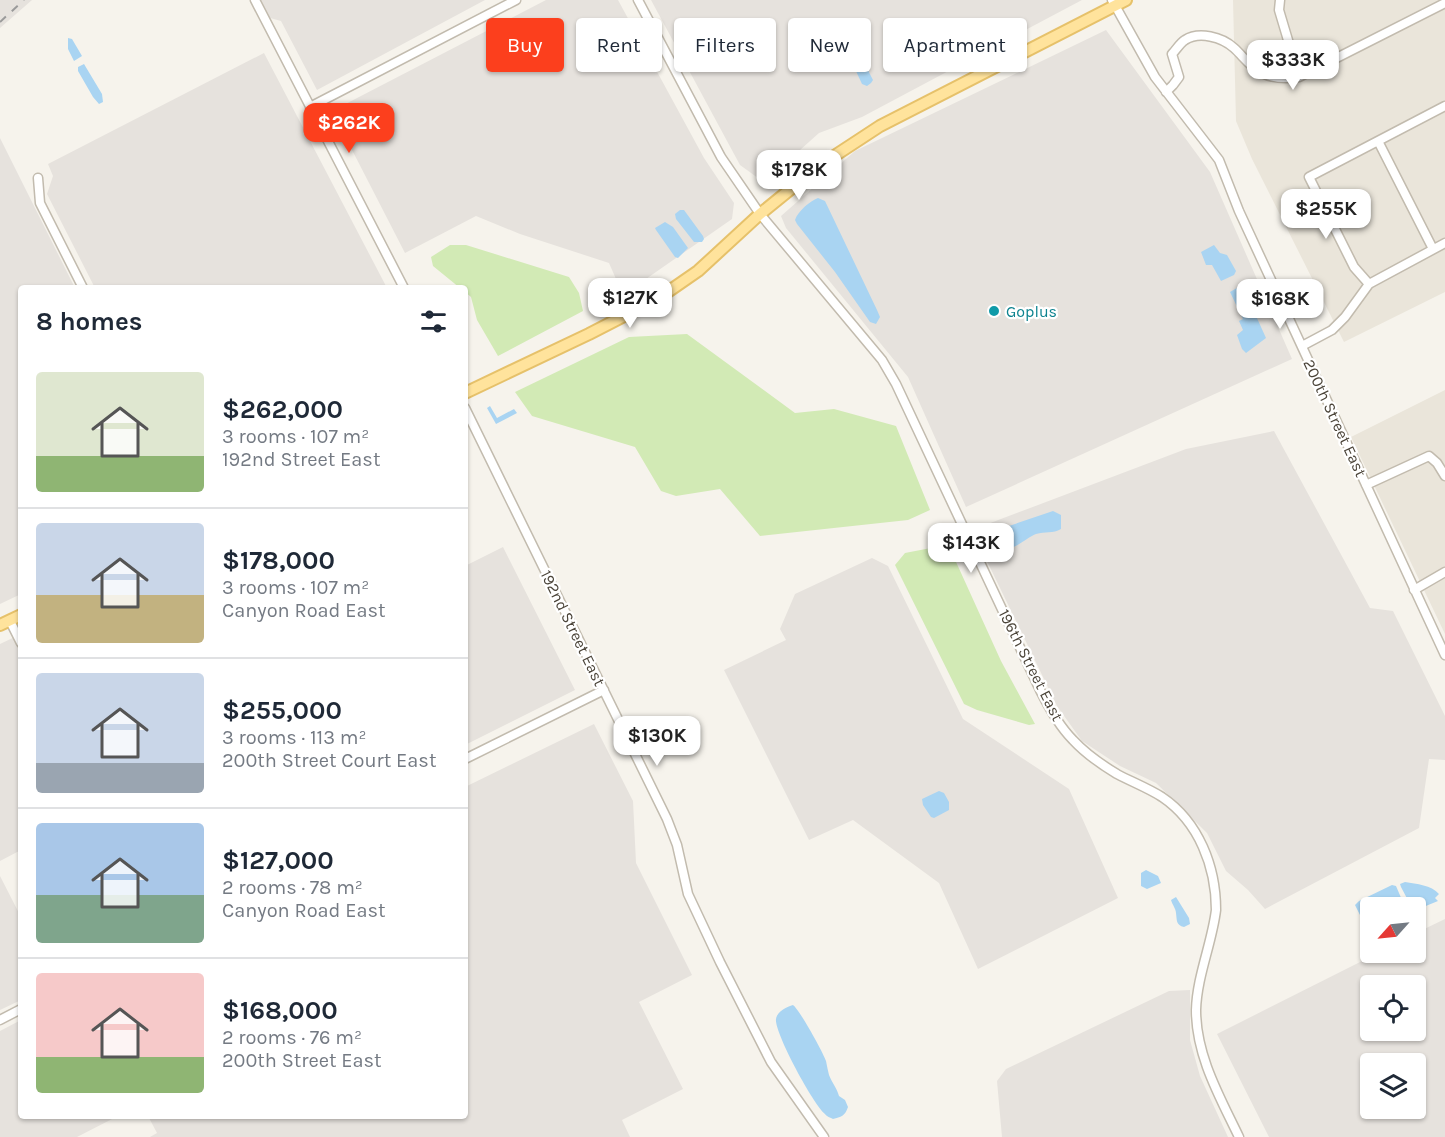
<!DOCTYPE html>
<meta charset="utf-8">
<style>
body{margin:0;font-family:Karla,sans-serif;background:#f2f2f3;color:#1f2937;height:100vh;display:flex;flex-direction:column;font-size:22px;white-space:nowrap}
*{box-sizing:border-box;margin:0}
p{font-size:20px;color:#747a83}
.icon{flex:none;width:33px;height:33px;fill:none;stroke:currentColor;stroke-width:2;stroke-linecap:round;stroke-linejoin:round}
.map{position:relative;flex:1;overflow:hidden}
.details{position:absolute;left:18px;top:285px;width:450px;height:834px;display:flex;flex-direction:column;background:#fff;border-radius:6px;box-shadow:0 2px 4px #0004}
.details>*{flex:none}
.banner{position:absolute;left:486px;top:18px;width:570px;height:54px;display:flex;gap:12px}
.needle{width:39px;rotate:243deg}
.tools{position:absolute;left:1360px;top:897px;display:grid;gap:12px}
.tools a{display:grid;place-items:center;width:66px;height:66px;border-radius:6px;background:#fff;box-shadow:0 2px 4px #0004;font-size:30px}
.price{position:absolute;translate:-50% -51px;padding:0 14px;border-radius:12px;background:#fff;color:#222;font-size:20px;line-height:39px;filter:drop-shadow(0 2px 3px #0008)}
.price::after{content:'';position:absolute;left:50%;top:36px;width:18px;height:14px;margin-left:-9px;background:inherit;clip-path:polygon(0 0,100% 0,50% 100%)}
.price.on{background:#fc3f1d;color:#fff}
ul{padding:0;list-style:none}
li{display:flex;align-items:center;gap:18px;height:150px;padding:0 18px}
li+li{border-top:2px solid #e0e1e3}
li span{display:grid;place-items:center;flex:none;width:168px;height:120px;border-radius:6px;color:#555}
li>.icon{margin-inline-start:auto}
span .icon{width:72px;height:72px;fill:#fffc;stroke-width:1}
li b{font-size:26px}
h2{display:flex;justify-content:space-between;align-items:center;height:72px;padding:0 18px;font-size:26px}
.pill{padding:0 21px;border-radius:6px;background:#fff;box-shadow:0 2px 4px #0004;font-size:21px;line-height:54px}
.pill.on{background:#fc3f1d;color:#fff}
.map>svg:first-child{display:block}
.residential{fill:#eae5da}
.industrial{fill:#e6e2dd;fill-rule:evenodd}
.green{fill:#d2eab5}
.water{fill:#a9d4f2}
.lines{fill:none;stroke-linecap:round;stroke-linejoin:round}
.minor-casing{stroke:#c2bbae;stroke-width:11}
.major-casing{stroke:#e6c16a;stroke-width:14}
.minor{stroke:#fff;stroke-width:8}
.major{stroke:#ffe39c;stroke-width:10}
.rail{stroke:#9a9a9a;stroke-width:2;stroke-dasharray:8 8;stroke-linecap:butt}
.culture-dot{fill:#0f9aa8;stroke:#fff;stroke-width:2}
.labels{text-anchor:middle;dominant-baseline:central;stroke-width:4.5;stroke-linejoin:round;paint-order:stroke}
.culture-label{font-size:16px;fill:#0d838f;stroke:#fff;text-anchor:start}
.street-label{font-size:16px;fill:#4b4439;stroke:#fff}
</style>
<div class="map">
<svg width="1445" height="1137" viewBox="0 0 1445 1137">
<rect width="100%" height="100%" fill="#f6f3ec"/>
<path class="residential" d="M1233,0h212v292l-101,50 -92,-183 -16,-38z
M1445,390v244l-94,-197z"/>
<path class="industrial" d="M0,0h32l-32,28z
M255,0h230l-168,90 -36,-69 -18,-5z
M546,0h72l86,158 30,45 -2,16 -109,76 -14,-32 -89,-29 -44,-18 -71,37 -73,-142z
M651,0h431l-220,117 -43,16 -38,34 -23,11 -18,-13z
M1106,30l104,142 82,187 -326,148 -58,-130 -122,-149 -5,-12 74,-65z
M264,53l123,235h-292l-48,-94 6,-18 -5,-12z
M0,138l75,150h-54v306l-21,10z
M1274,431l96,177 23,3 52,105v44l-16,-1 -10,69 -154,81 -17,-19 -22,-19 -19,-38 -51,-50 -36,-17 -38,-25 -25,-35 -85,-176 214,-81z
M503,547l72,143 -110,55v-179z
M872,558l16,8 75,153 106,70 49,109 -140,71 -39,-86 -86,-63 -44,20 -85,-170 62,-30 -6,-11 15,-35z
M21,634v216l-21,11v-217z
M594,724l39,77 3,62 56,112 -53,27 44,87 -61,31 8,17h-480l7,-4 -9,-17h317v-329z
M0,876l21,41v83l-21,10z
M1445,919v218h-176l-52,-103 161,-81 38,-1v-19zM1371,986h45v44h-45zM1371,1064h45v44h-45z
M1190,990v50l10,36 28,61h-226l-5,-56 9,-12 163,-78z
M21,1020v96h97l-41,21h-77v-106z"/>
<path class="green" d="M450,245h16l103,32 10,16 4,18 -85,45 -21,-36 -6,-23 -6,-5v-4h-5l-27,-22 -2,-9z
M687,334l108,79 39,-4 62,17 34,84 -22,10 -148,16 -40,-47 -44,7 -15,-5 -26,-44 -103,-31 -17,-24 114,-55z
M941,546l11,7 49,108 34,63 -6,1 -52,-15 -13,-6 -69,-139 10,-12z"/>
<path class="water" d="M68,38l4,1 10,17 -8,5 -6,-12z
M858,51l15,29 -2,3 -4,3 -5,-2 -13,-28z
M84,64l18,30 1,8 -4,2 -6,-7 -15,-26v-4z
M818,198l7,3 52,109 3,7 -4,7 -6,-2 -35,-50 -38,-48 -2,-4c3,-9 15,-19 23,-22z
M680,210h4l19,26 1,3 -2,3h-8l-18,-23 -1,-5z
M665,222l8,5 15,21 -10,10 -3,-1 -19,-27 -1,-2z
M1214,245l6,8 7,2 9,16 -2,4 -13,6 -9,-16h-6l-5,-13z
M1242,285l24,53 -20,15 -4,-4 -5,-14 6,-5 -4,-9 4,-2 -13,-27z
M490,406l7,12 17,-9 3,4 -21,11 -9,-16z
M1053,511l8,4v14c-8,5 -16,2 -25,5 -10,3 -35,30 -37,2l7,-9z
M939,791l5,2 5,9v8l-15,8 -3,-1 -8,-12 -1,-6z
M1146,870l12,6 3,7 -14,6 -6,-3v-13z
M1405,882c12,2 26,3 34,12l-4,4 3,3 -22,9 2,-2v-4l-7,2 -10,-19 -1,-3z
M1392,885l4,1 9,21 -34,1v16l-11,-9 -5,-10 4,-4z
M1176,897l13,21 1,6 -6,3c-8,-2 -7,-6 -8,-14 0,-4 -4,-9 -5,-13z
M793,1005c6,4 30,47 33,56 1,5 2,10 3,14 3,8 8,13 10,21l6,4 3,7c-3,9 -7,10 -15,12 -2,-1 -7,-3 -8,-5 -12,-10 -51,-82 -49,-95 1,-8 11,-12 17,-14z"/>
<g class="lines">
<g class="minor-casing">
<path id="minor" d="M255,0l149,288
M638,0l83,157 39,57 122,146 14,24 144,306c9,18 19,36 33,50 12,13 29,25 44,34 15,8 31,14 45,23 37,25 54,70 54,113 -4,33 -19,66 -20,100 0,46 24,87 43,127
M1112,0l43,77 64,83 20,51 206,444
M1280,0l-1,10 20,67
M1166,92l7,-7 6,-8 -7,-23c4,-4 8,-11 13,-14 14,-9 37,-3 49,8 9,8 16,19 28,25 12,6 24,6 37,4l146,-74
M310,107l206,-107
M1378,141l55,108
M38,178l2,25 43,85
M1369,284l-15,-17 -45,-90 136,-71
M1302,346l30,-16 13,-13 24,-33 76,-41
M465,408l202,411 10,26 11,49 32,68 51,100 53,75
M1366,485l63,-29 8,7 8,13
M1414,590l31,-18
M10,621l11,22
M465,759l139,-69
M0,1020l21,-11"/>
</g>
<g class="major-casing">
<path id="major" d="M465,393l124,-59 70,-36 39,-27 62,-57 59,-48 61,-40 246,-126
M0,625l21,-10"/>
</g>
<use href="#minor" class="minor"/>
<use href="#major" class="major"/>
<path class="rail" d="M0,22l24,-22"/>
</g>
<circle class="culture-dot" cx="994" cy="311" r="6"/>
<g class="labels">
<g class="culture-label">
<text x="1006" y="311">Goplus</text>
</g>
<g class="street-label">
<text transform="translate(1335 418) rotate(65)">200th Street East</text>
<text transform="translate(573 628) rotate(64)">192nd Street East</text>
<text transform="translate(1031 665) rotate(63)">196th Street East</text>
</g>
</g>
</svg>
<div class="tools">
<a><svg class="needle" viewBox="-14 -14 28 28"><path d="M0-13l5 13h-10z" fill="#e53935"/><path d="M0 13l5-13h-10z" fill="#747a83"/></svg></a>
<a><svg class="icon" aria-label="locate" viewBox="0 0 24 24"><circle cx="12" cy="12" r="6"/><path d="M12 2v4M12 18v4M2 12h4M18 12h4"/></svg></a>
<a><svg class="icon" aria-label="layers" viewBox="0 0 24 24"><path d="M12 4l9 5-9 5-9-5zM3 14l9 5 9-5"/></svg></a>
</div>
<b class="price" style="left:1293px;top:91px">$333K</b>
<b class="price on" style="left:349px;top:154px">$262K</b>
<b class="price" style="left:799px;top:201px">$178K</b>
<b class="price" style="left:1326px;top:240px">$255K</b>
<b class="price" style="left:630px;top:329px">$127K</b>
<b class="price" style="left:1280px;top:330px">$168K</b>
<b class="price" style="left:971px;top:574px">$143K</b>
<b class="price" style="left:657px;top:767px">$130K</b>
<div class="banner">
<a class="pill on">Buy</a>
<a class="pill">Rent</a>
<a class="pill">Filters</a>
<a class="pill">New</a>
<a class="pill">Apartment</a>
</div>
<section class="details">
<h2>8 homes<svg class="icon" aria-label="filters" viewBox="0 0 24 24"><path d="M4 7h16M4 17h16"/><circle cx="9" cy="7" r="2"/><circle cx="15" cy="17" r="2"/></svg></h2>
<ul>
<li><span style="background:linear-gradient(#dfe7d0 70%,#8fb573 0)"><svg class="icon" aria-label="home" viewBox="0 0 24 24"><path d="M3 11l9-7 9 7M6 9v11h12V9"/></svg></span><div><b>$262,000</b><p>3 rooms · 107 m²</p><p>192nd Street East</p></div></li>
<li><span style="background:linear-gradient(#c9d6e8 60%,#c2b280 0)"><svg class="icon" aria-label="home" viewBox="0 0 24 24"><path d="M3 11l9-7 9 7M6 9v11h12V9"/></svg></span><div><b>$178,000</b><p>3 rooms · 107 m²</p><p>Canyon Road East</p></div></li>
<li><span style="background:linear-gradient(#c9d6e8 75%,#9aa5b1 0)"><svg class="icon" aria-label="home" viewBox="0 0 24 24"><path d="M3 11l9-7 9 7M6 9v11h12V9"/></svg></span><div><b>$255,000</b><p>3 rooms · 113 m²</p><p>200th Street Court East</p></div></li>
<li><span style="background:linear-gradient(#a9c7e8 60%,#7fa58c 0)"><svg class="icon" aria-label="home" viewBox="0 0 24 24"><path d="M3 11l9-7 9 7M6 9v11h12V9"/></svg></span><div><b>$127,000</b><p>2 rooms · 78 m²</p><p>Canyon Road East</p></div></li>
<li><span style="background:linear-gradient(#f6c9c9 70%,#8fb573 0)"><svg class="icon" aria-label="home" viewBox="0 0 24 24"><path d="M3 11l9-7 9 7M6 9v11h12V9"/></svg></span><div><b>$168,000</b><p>2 rooms · 76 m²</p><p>200th Street East</p></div></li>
</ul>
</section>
</div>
